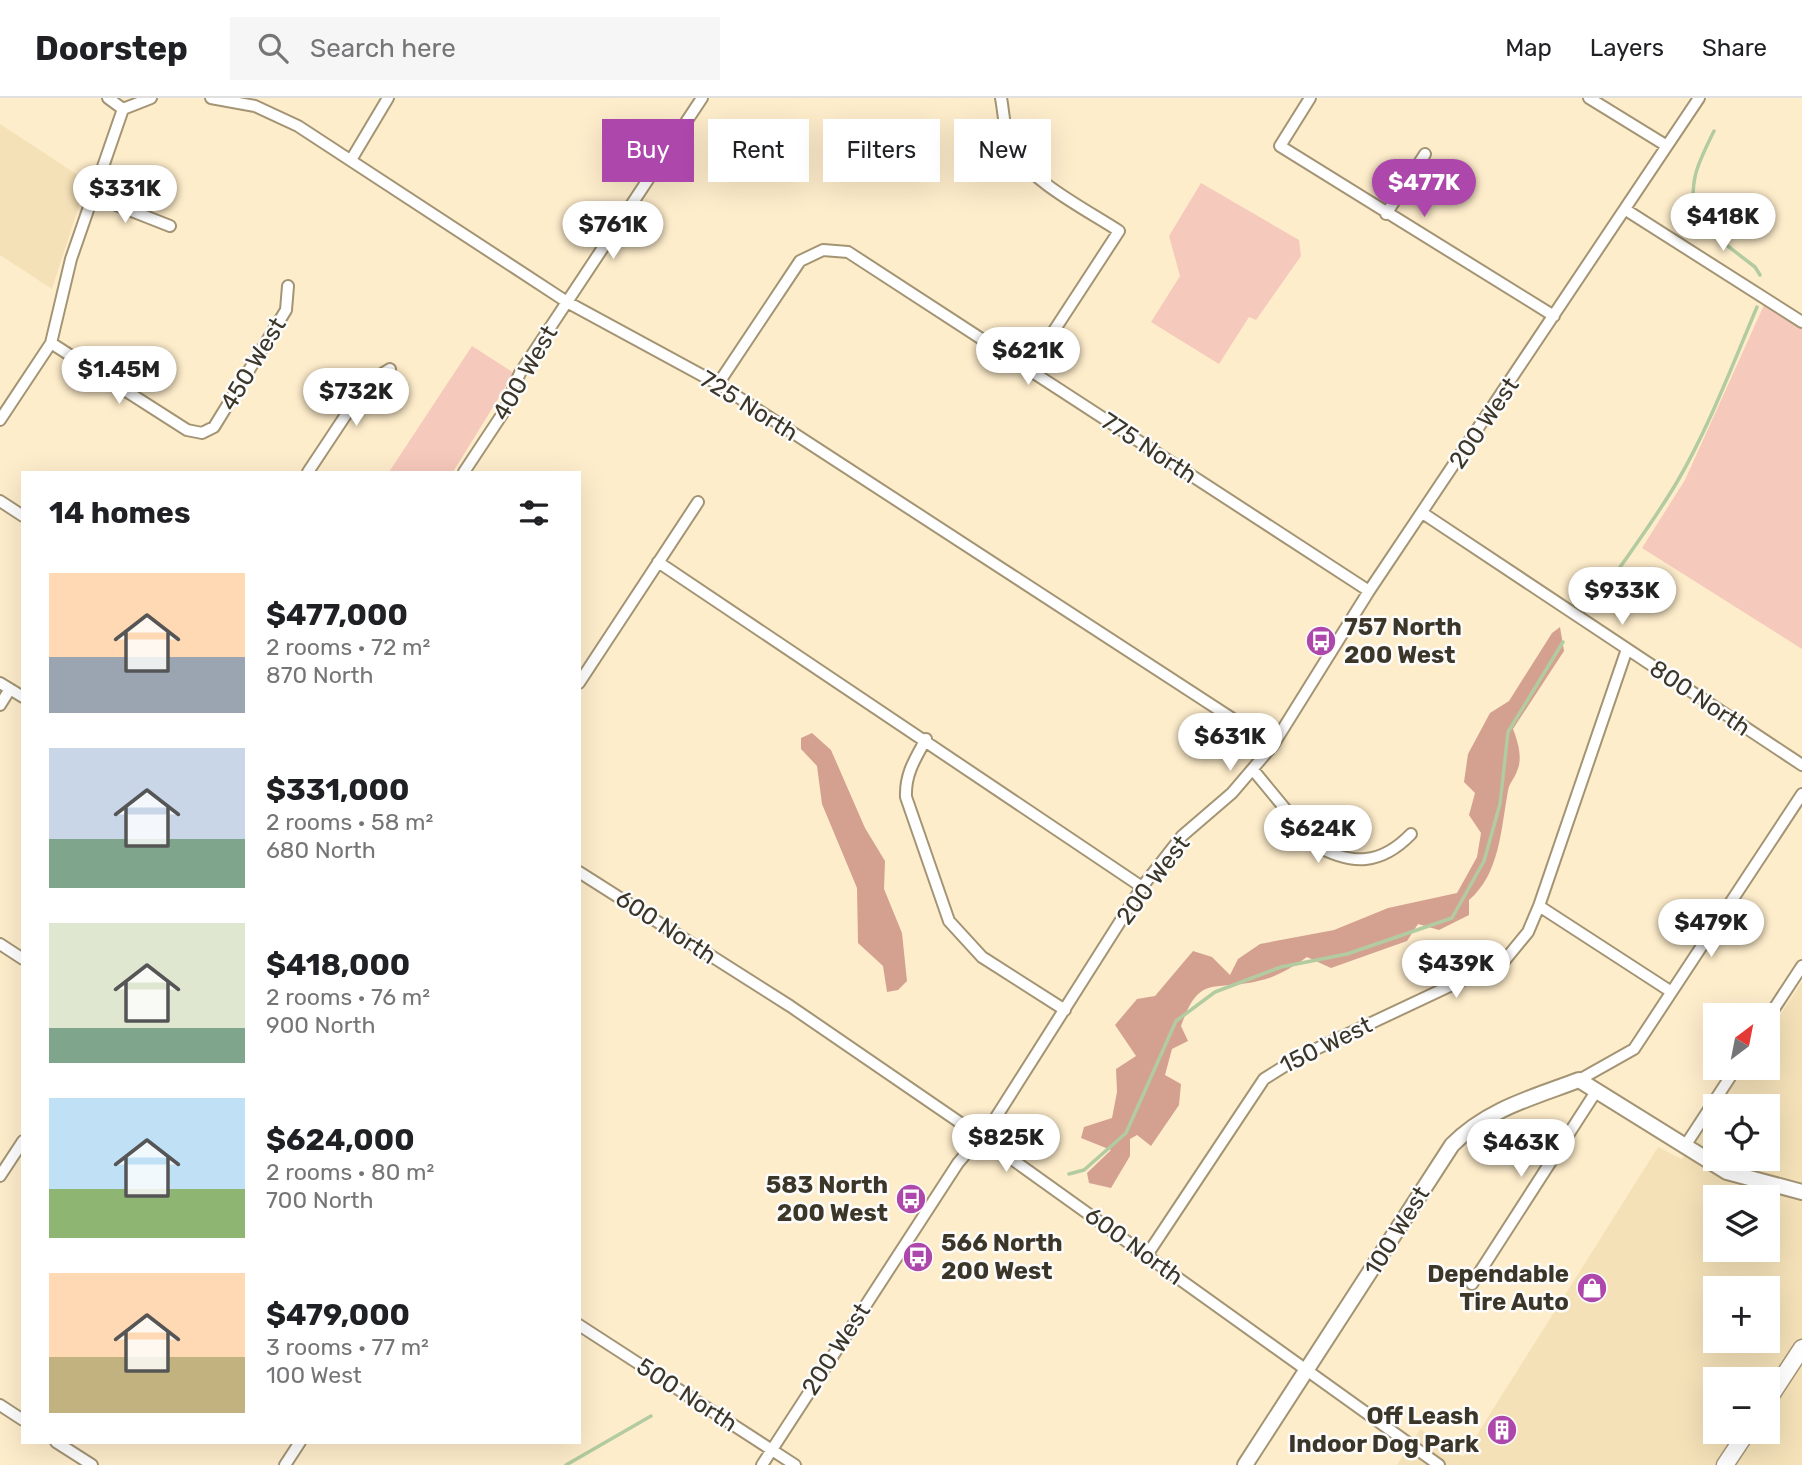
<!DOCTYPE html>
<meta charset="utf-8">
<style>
body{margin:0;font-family:Rubik,sans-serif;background:#f6f6f6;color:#202124;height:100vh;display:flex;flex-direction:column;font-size:26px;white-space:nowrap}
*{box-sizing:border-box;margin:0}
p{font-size:23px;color:#757577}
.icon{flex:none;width:38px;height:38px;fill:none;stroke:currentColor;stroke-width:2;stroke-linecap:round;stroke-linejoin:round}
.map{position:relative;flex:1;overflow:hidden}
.details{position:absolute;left:21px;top:373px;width:560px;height:973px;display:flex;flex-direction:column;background:#fff;border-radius:0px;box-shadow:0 7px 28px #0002}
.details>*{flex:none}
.guide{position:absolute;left:602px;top:21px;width:665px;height:63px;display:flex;gap:14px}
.needle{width:46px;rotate:32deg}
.tools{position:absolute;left:1703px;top:905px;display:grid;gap:14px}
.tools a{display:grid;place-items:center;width:77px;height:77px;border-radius:0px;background:#fff;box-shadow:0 7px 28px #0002;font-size:35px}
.price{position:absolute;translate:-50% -60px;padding:0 16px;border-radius:24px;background:#fff;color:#222;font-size:23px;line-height:46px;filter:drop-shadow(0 2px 4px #0008)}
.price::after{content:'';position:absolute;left:50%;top:42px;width:21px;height:16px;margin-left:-10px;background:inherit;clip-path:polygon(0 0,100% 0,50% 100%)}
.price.selected{background:#ad47ab;color:#fff}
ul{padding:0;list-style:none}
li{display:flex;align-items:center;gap:21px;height:175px;padding:0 28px}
li span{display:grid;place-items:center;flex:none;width:196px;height:140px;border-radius:0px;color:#555}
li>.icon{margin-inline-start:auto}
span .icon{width:84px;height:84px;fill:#fffc;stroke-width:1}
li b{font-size:30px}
h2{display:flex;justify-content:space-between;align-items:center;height:84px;padding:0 28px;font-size:30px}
.tag{padding:0 24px;border-radius:0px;background:#fff;box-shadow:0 7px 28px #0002;font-size:24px;line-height:63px}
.tag.selected{background:#ad47ab;color:#fff}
header{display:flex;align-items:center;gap:42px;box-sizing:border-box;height:98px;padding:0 35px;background:#fff;border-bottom:2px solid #e0e0e0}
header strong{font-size:33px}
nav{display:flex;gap:38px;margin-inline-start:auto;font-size:24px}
.search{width:490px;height:63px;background:#f6f6f6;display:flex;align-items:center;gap:18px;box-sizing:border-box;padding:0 24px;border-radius:0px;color:#757577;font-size:26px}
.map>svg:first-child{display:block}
.built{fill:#f4e1b8;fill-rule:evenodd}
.green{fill:#f5c9bb}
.forest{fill:#d4a191}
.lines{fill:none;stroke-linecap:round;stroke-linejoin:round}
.stream{stroke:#b2cba0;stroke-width:3.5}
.street-casing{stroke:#a39474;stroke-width:14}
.secondary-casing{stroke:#a39474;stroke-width:18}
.primary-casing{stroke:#a39474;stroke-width:19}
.street{stroke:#fff;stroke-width:10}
.secondary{stroke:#fff;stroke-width:14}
.primary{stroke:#fff;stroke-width:16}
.labels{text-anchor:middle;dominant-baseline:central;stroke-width:5;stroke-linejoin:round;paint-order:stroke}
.street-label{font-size:24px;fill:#3c3629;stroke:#fcfcfc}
.poi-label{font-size:24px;font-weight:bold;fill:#3c3629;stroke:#fcfcfc;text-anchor:end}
</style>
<header>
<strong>Doorstep</strong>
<div class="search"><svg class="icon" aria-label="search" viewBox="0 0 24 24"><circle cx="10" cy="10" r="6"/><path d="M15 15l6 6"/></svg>Search here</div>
<nav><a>Map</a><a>Layers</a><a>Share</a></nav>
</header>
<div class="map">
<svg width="1802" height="1367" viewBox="0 0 1802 1367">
<rect width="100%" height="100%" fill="#feedcb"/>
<path class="built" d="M0,26l87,57 -35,108 -52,-34z
M1802,884v483h-405l23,-36 43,28 195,-310 24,12 33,-48v47h53v-52h-50l26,-38h24v-35zM1715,1099h53v53h-53zM1715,1190h53v52h-53zM1715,1281h53v53h-53z"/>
<path class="green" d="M1201,85l98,57 2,16 -45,64 -7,-3 -30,47 -68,-42 29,-46 -11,-40z
M1764,207l38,24v320l-160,-101 43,-68z
M472,248l42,27 -61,99h-64z"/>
<path class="forest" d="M1560,529l4,24 -51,78c5,13 10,29 4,42 -2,7 -8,12 -9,20 -7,37 -8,83 -39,109v15l-30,15 -21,-6 -11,17 -76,27 -24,-11c-16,11 -30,20 -49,24 -46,11 -58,-8 -77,45l7,15 -16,8 -7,26 16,9 -2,21 -28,41 -14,-11 -7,4v17l-19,32 -22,-5 -2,-10 24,-23 -30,-12 3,-11 28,-9 5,-26 -1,-23 20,-13 -21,-31 22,-26 18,-3 38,-45 19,6 18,18 8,-16 22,-15 74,-14 54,-22 69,-15 20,-36 4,-24 -12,-18 6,-22 -11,-11 4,-28 22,-41 19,-12 43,-68z
M812,635l19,17 34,78 20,33 -1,28 18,44 5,48 -9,9 -11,2 -4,-26 -25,-23 -1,-55 -35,-84 -5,-38 -16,-17v-11z"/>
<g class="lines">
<path class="stream" d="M1714,33c-18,36 -24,48 -20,89l61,47 5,8
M1595,504c28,-39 57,-78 82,-120 32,-55 55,-116 80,-175
M1069,1076l15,-4 42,-37 50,-112 39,-29 66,-25 66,-13 105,-36 32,-57 16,-57 8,-72 55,-90
M566,1367l85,-49"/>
<g class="street-casing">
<path id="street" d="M108,0l15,11 28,-11
M211,0l44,8 43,20 269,176 151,82 555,361
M1001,0c3,15 3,35 10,49 18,34 76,63 108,84l-90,138
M1310,0l-30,48 274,170
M1589,0l78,48
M351,62l37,-62
M91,97l79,31
M1626,112l176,112
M1386,116l39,-60
M51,245l136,87 15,3 12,-6 72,-117 2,-24
M718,286l82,-123 23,-11 25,2 521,339
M0,322l51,-77 20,-84 52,-150
M308,374l59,-89 23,-14
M464,374l39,-59 17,-40 182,-275
M0,403l23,15
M1424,416l378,251
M658,464l484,325
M0,585l23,14
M579,585l119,-181
M0,607l10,-16
M926,641c-11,20 -21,35 -20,58l43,124 33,36 83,53
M1254,673l61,74c37,21 66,20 96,-11
M579,774l211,134 191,131 458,328
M1539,808l131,85
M0,846l23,15
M1768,920l34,-52
M1579,982l55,-31 168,-255
M1685,1048l51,-78
M0,1078l23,-35
M1147,1157l117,-176 35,-22 206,-97 23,-28 11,-26 88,-257
M1472,1186l125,-194
M579,1227l216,140
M0,1307l23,15
M56,1344l36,23
M285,1367l15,-23
M762,1367l196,-302 35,-41 149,-235 40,-51 50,-43 41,-48 96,-154 330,-493"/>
</g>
<g class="secondary-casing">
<path id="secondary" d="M1245,1367l207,-320c35,-36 82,-48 127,-65l148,92 75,20"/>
</g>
<g class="primary-casing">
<path id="primary" d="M1768,1302l34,-52
M1725,1367l22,-33"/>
</g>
<use href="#street" class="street"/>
<use href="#secondary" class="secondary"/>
<use href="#primary" class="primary"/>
</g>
<defs>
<g id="bus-disc" transform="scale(1.575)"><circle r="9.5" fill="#ad47ab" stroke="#fcfcfc"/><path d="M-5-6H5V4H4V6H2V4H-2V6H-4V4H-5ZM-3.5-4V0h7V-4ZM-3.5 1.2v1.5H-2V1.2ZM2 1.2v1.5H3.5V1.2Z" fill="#fff"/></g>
<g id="shop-disc" transform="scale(1.575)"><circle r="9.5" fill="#ad47ab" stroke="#fcfcfc"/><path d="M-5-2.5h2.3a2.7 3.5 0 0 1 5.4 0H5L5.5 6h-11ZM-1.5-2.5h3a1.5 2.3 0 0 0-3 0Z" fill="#fff"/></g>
<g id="building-disc" transform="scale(1.575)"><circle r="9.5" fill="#ad47ab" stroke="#fcfcfc"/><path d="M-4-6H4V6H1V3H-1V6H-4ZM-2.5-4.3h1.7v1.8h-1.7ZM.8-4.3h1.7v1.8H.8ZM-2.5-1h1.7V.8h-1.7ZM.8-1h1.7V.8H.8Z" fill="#fff"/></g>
</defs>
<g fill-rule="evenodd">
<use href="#bus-disc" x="1321" y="543"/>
<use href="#bus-disc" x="911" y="1101"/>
<use href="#bus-disc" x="918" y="1159"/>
<use href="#shop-disc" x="1592" y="1190"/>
<use href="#building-disc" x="1502" y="1332"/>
</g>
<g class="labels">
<g class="street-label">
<text transform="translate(253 266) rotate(-59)">450 West</text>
<text transform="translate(525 275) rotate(-60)">400 West</text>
<text transform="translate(749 308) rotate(32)">725 North</text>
<text transform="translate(1484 325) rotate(-56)">200 West</text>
<text transform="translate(1149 350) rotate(33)">775 North</text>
<text transform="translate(1700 600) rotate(34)">800 North</text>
<text transform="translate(1153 782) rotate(-53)">200 West</text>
<text transform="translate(666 829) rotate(33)">600 North</text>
<text transform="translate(1326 947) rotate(-26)">150 West</text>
<text transform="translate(1397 1133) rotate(-58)">100 West</text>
<text transform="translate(1134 1148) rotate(36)">600 North</text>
<text transform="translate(836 1251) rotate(-57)">200 West</text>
<text transform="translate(687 1297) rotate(33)">500 North</text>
</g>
<g class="poi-label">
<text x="1344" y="529" text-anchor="start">757 North<tspan x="1344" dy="28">200 West</tspan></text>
<text x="888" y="1087">583 North<tspan x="888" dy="28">200 West</tspan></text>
<text x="941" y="1145" text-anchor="start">566 North<tspan x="941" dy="28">200 West</tspan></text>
<text x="1569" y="1176">Dependable<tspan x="1569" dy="28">Tire Auto</tspan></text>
<text x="1479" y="1318">Off Leash<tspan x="1479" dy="28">Indoor Dog Park</tspan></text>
</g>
</g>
</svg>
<div class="tools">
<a><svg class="needle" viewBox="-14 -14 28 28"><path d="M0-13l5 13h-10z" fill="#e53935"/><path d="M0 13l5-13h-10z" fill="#757577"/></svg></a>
<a><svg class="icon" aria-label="locate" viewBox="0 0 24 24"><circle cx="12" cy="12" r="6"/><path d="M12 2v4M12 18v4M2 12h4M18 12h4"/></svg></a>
<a><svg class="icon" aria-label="layers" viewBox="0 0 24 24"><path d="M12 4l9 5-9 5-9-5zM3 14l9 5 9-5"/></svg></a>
<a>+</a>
<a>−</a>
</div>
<b class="price selected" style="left:1424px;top:121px">$477K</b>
<b class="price" style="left:125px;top:127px">$331K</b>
<b class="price" style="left:1723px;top:155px">$418K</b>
<b class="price" style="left:613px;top:163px">$761K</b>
<b class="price" style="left:1028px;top:289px">$621K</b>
<b class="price" style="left:119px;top:308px">$1.45M</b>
<b class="price" style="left:356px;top:330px">$732K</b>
<b class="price" style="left:1622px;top:529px">$933K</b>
<b class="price" style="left:1230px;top:675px">$631K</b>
<b class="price" style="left:1318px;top:767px">$624K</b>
<b class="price" style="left:1711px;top:861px">$479K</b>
<b class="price" style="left:1456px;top:902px">$439K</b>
<b class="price" style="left:1006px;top:1076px">$825K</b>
<b class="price" style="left:1521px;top:1081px">$463K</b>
<div class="guide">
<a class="tag selected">Buy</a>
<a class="tag">Rent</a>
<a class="tag">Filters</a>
<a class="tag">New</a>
</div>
<section class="details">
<h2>14 homes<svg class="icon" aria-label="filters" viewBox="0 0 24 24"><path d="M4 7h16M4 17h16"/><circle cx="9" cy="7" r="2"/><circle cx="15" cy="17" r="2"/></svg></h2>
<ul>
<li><span style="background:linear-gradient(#ffd9b3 60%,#9aa5b1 0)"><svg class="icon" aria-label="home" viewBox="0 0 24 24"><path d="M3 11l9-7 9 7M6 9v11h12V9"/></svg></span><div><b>$477,000</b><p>2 rooms · 72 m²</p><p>870 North</p></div></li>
<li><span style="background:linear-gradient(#c9d6e8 65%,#7fa58c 0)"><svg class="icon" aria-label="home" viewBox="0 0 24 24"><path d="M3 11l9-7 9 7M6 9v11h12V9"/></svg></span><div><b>$331,000</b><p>2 rooms · 58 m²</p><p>680 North</p></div></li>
<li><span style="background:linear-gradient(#dfe7d0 75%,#7fa58c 0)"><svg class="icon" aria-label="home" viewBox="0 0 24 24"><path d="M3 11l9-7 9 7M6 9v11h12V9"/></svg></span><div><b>$418,000</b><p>2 rooms · 76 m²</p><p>900 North</p></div></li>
<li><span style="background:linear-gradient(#bfe0f5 65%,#8fb573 0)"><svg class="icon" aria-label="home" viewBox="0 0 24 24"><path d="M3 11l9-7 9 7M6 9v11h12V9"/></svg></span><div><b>$624,000</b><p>2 rooms · 80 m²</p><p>700 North</p></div></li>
<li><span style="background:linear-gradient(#ffd9b3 60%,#c2b280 0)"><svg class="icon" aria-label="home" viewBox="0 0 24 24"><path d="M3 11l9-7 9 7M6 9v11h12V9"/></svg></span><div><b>$479,000</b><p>3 rooms · 77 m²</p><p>100 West</p></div></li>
</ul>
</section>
</div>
